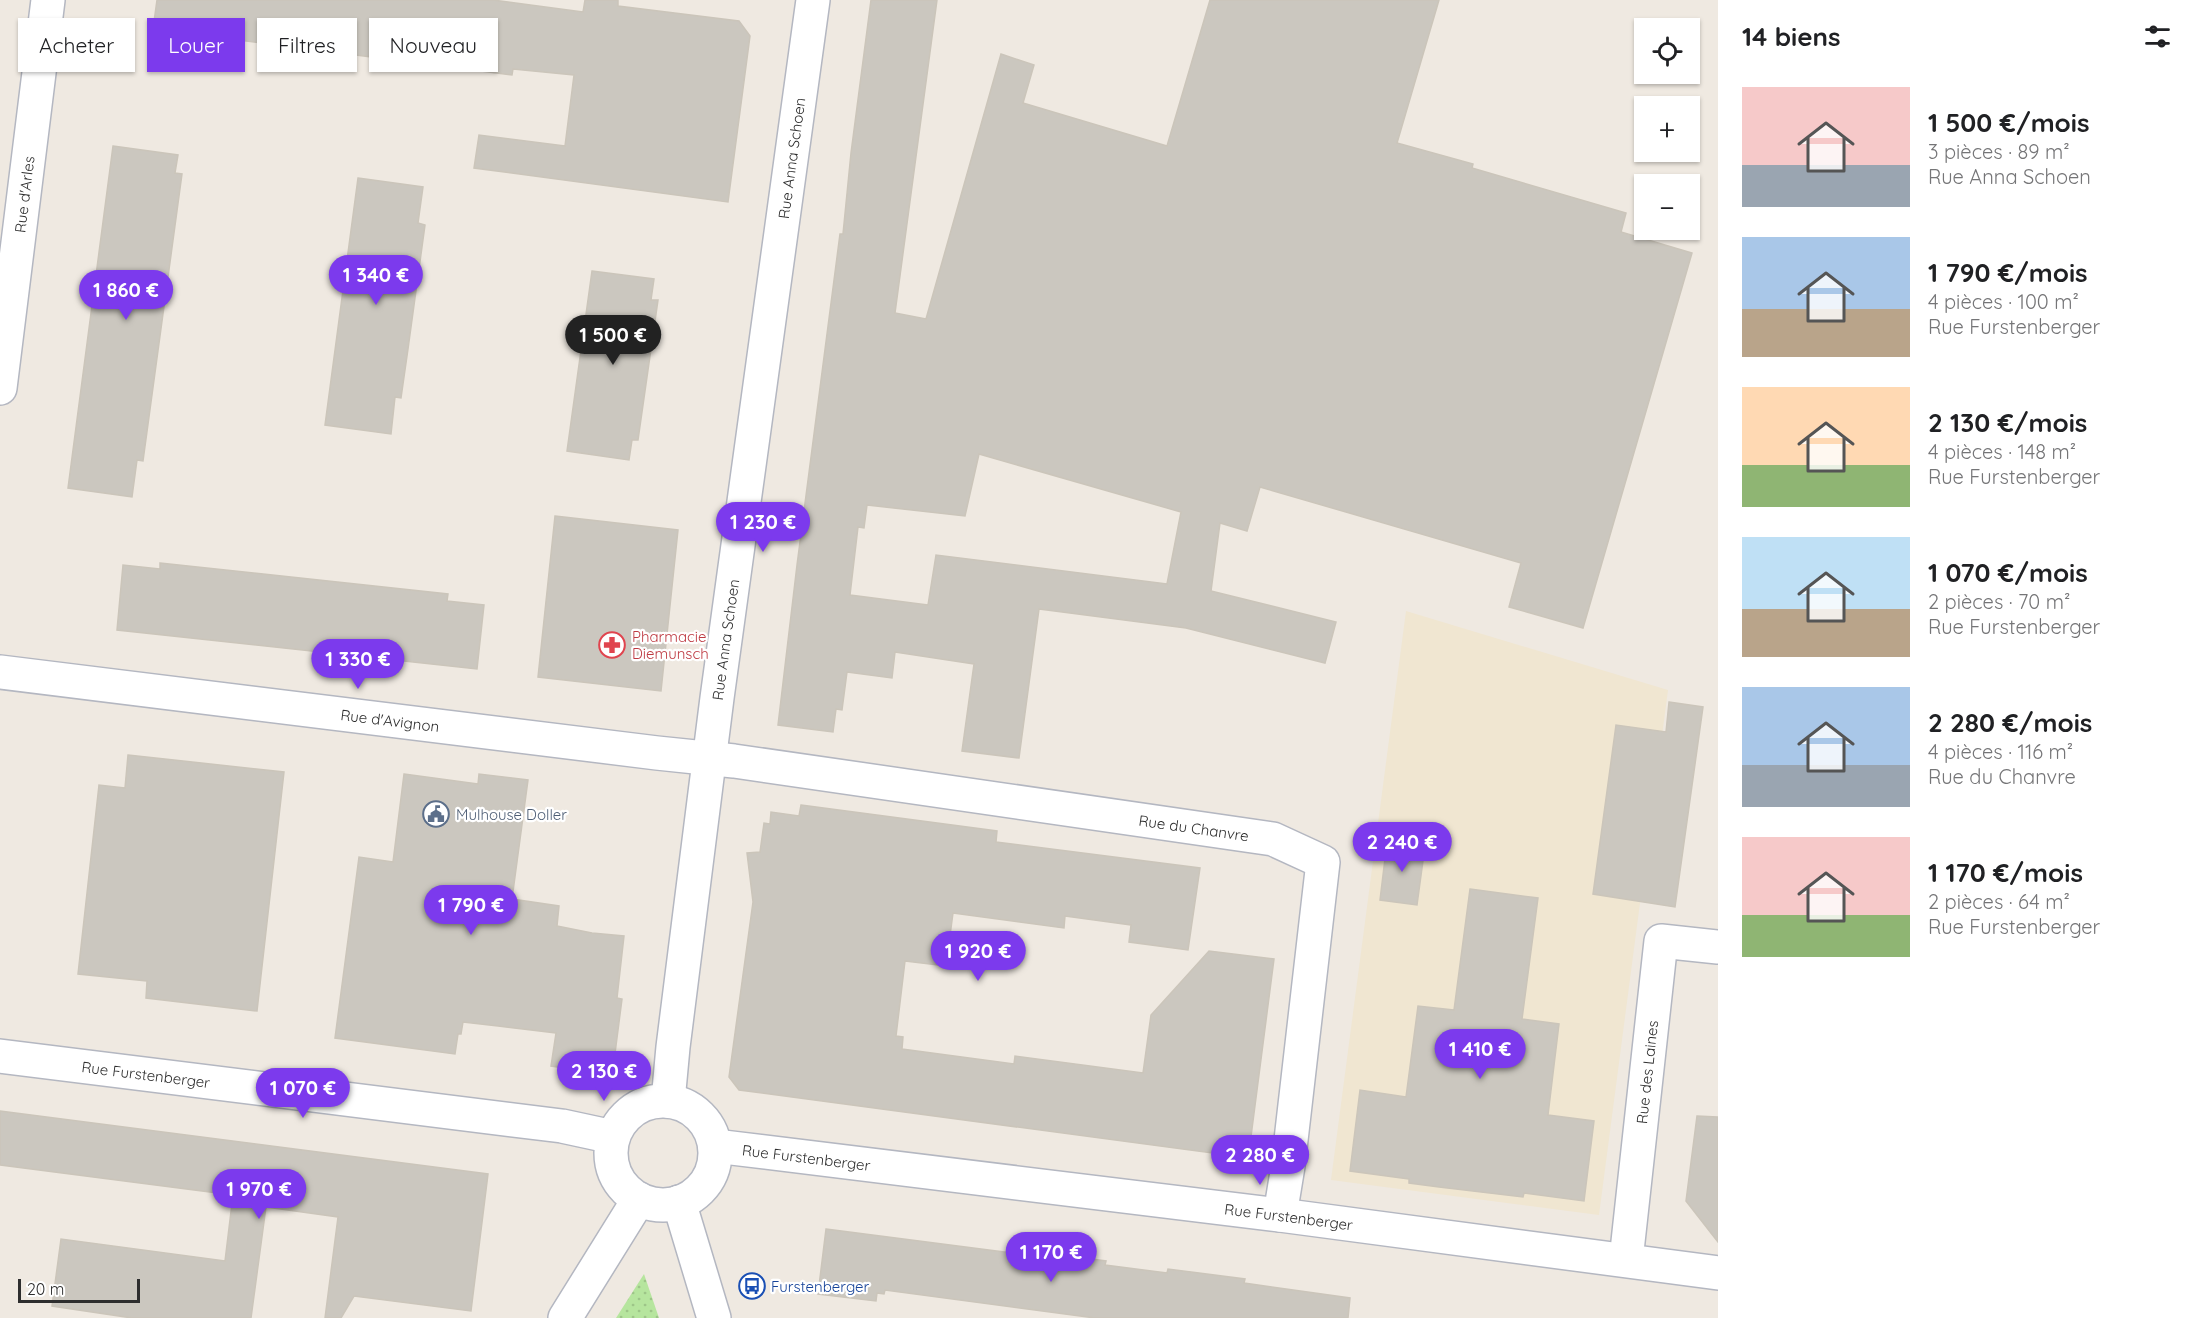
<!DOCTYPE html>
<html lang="fr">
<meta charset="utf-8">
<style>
body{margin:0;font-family:Quicksand,sans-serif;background:#f6f6f6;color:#202124;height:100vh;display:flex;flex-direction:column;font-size:22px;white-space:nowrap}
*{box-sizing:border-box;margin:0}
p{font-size:20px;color:#757577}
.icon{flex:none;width:33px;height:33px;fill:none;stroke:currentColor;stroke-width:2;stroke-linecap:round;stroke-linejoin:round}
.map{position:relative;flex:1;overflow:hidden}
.side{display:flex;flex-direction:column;background:#fff;width:480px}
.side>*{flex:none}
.guide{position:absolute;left:18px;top:18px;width:570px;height:54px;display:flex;gap:12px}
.fabs{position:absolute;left:1634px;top:18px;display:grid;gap:12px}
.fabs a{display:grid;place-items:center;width:66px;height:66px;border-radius:0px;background:#fff;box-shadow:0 2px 4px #0004;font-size:30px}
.scale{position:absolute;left:18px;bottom:15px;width:122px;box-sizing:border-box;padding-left:6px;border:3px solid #2e2e2e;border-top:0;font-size:16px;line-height:21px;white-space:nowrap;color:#2e2e2e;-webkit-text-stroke:4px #fff;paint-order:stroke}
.price{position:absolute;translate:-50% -51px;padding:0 14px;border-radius:21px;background:#7c3aed;color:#fff;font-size:20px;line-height:39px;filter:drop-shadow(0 2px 3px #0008)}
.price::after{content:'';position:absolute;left:50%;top:36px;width:18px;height:14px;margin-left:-9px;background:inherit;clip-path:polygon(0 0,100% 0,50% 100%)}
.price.selected{background:#222;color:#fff}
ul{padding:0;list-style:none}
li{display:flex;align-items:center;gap:18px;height:150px;padding:0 24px}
li span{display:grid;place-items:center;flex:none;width:168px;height:120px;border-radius:0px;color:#555}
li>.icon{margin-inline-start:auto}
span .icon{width:72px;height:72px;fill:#fffc;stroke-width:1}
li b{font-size:26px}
h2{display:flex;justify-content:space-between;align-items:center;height:72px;padding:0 24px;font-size:26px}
.chip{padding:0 21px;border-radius:0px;background:#fff;box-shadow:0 2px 4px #0004;font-size:21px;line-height:54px}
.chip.selected{background:#7c3aed;color:#fff}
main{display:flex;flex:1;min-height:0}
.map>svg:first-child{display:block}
.education{fill:#f0e6d1}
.park{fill:url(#park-dots)}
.building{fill:#cbc7bf;stroke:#cbc5ba;stroke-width:1.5;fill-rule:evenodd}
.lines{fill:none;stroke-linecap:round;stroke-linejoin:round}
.street-casing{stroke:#b4b7c1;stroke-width:36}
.street{stroke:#fff;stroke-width:33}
.labels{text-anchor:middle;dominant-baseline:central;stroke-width:4.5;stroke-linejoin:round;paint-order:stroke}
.street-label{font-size:15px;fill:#2e2e2e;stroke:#fff}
.health-label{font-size:15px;fill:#be3a42;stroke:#fff;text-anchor:start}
.service-label{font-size:15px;fill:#4e5e75;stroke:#fff;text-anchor:start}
.transit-label{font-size:15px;fill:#164399;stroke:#fff;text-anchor:start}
</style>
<main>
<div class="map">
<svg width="1718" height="1318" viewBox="0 0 1718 1318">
<defs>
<pattern id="park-dots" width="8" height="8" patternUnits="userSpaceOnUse" patternTransform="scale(1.5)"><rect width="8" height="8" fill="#b6e59e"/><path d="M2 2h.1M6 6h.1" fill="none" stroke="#9dc588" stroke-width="1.8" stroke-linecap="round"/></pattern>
</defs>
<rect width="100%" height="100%" fill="#efe9e1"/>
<path class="education" d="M1406,611l262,79 -69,525 -268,-35z"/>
<path class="park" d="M644,1274l15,44h-43z"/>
<path class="building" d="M157,0h336l90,12 2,-12h33v6l121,15 11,15 -22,166 -254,-34 5,-33 86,11 9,-71 -61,-6 -1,6 -359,-46z
M871,0h66l-42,313 31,6 75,-265 33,11 -11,38 144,43 43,-146h229l-42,143 76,21 -1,4 154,45 -5,19 71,21 -109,375 -74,-21 12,-44 -261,-76 -13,44 -27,-8 -9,68 125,31 -11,41 -139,-35 -147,-19 -20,149 -57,-7 12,-87 -79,-12 -3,26 -45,-6 -5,38 -6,-1 -3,23 -55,-7 19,-160 43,-331h3l8,-81zM979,454l202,58 -14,72 -231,-29 -8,50 -78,-10 8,-68 6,1 3,-23 98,11z
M113,146l65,9 -3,18 7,1 -39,287 -6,-1 -5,37 -64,-9z
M358,178l65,9 -5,36 7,2 -17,124 -7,49 -6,-1 -4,37 -66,-9z
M592,271l62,8 -3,21h7l-20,140h-6l-3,20 -62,-9z
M555,516l123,14 -17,161 -123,-14z
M160,563l288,31 -1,7 37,4 -7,64 -360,-39 6,-65 37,4z
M1669,702l34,5 -28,200 -82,-13 23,-169 50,7z
M128,755l156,17 -27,239 -111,-13 1,-17 -69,-7 21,-189 26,3z
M404,774l74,10 1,-10 49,6 -16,119 47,7 -2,20 35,7 32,3 -7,62 5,1 -8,62 -15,12 -48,-7 5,-33 -58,-7 -35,-4 -2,12h-3l-3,20 -120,-16 24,-181 34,5z
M801,805l196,26 -1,11 204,26 -12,82 -59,-8 2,-17 -66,-9 -1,12 -111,-15 -7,53 -41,-5 -9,75 7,1 -1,12 112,15 1,-8 128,17 8,-58 58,-64 65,8 -24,185 -15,12 -496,-66 -10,-13 24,-175 -6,-49 13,-1 4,-29 6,1 1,-12 28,4z
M1387,842l38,4 -8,59 -37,-5z
M1470,889l68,9 -16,121 37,5 -11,91 46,6 -10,80 -60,-8 -1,4 -84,-10 -30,-4v-4l-59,-8 10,-81 46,7 12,-91 36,4z
M0,1111l488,63 -17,137 -117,-15 -13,22h-16l13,-101 -72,-10 -15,111h-119l-80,-12 9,-67 164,22 8,-66 -233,-30z
M1697,1116l21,1v125l-32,-41z
M826,1229l202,26 1,-4 77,10 -1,4 62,8 1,-4 77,10 -1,4 106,15 -2,20h-253l-210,-28 -1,4 -7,-1 -1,8 -58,-7z"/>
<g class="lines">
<g class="street-casing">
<g id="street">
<path id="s1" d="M0,388l48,-388"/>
<path id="s2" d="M0,672l657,81 77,8 539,78 50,23 -35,304 -8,49"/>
<path id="s3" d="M0,1056l562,70 51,11"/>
<path id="s4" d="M668,1101l5,-54 44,-349 96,-698"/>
<circle cx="663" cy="1153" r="52"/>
<path id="s5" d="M715,1146l565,69 438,58"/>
<path d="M679,1202l35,116"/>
<path id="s6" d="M1626,1260l35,-319 57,6"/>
<path d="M565,1318l74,-119"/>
</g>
</g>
<use href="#street" class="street"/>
</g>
<defs>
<g id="pharmacy-ring" transform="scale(1.35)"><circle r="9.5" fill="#fff" stroke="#e0444e" stroke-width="1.5"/><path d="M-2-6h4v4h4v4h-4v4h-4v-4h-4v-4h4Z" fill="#e0444e"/></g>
<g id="civic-ring" transform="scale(1.35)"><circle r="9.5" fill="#fff" stroke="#5c6f8a" stroke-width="1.5"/><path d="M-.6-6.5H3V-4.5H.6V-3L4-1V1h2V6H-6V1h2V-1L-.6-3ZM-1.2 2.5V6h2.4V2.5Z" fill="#5c6f8a"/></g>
<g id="bus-ring" transform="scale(1.35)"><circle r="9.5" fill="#fff" stroke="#1a4fb4" stroke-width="1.5"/><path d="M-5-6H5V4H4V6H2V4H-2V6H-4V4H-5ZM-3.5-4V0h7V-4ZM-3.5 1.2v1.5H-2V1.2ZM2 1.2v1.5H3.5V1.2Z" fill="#1a4fb4"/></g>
</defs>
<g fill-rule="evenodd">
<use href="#pharmacy-ring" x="612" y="645"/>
<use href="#civic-ring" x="436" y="814"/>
<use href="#bus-ring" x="752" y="1286"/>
</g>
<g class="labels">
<g class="street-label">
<text stroke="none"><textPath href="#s4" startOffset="951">Rue Anna Schoen</textPath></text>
<text stroke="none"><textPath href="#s1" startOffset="195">Rue d'Arles</textPath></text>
<text stroke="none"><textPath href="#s4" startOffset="465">Rue Anna Schoen</textPath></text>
<text stroke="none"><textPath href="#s2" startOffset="393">Rue d'Avignon</textPath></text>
<text stroke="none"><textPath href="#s2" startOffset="1204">Rue du Chanvre</textPath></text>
<text stroke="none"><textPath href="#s6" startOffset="189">Rue des Laines</textPath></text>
<text stroke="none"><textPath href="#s3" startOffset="147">Rue Furstenberger</textPath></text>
<text stroke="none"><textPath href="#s5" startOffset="92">Rue Furstenberger</textPath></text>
<text stroke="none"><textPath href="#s5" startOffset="578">Rue Furstenberger</textPath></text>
</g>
<g class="health-label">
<text x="632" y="636">Pharmacie<tspan x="632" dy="17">Diemunsch</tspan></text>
</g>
<g class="service-label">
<text x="456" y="814">Mulhouse Doller</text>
</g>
<g class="transit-label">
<text x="771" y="1286">Furstenberger</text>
</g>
</g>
</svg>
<div class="fabs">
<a><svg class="icon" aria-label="locate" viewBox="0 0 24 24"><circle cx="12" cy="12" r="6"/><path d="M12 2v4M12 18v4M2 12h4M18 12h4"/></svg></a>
<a>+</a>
<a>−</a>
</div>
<div class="scale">20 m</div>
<b class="price" style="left:376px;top:306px">1 340 €</b>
<b class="price" style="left:126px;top:321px">1 860 €</b>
<b class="price selected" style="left:613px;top:366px">1 500 €</b>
<b class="price" style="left:763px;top:553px">1 230 €</b>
<b class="price" style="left:358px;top:690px">1 330 €</b>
<b class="price" style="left:1402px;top:873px">2 240 €</b>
<b class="price" style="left:471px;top:936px">1 790 €</b>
<b class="price" style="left:978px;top:982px">1 920 €</b>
<b class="price" style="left:1480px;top:1080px">1 410 €</b>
<b class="price" style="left:604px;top:1102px">2 130 €</b>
<b class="price" style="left:303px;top:1119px">1 070 €</b>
<b class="price" style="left:1260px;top:1186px">2 280 €</b>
<b class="price" style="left:259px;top:1220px">1 970 €</b>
<b class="price" style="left:1051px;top:1283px">1 170 €</b>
<div class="guide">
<a class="chip">Acheter</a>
<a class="chip selected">Louer</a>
<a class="chip">Filtres</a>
<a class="chip">Nouveau</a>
</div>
</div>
<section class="side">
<h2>14 biens<svg class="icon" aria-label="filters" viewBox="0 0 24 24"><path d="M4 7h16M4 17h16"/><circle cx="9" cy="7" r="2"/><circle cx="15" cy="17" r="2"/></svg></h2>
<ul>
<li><span style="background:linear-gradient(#f6c9c9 65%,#9aa5b1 0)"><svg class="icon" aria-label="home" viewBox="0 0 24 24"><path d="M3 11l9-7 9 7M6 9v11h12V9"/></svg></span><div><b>1 500 €/mois</b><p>3 pièces · 89 m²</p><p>Rue Anna Schoen</p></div></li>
<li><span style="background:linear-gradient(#a9c7e8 60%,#b9a48a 0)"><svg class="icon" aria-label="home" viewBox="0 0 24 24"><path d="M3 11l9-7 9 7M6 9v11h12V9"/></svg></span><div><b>1 790 €/mois</b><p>4 pièces · 100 m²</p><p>Rue Furstenberger</p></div></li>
<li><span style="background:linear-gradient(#ffd9b3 65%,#8fb573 0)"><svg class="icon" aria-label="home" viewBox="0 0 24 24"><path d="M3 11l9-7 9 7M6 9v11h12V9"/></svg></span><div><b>2 130 €/mois</b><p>4 pièces · 148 m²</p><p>Rue Furstenberger</p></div></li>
<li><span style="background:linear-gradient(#bfe0f5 60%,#b9a48a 0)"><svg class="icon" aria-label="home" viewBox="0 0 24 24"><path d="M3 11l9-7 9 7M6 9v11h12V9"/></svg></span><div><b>1 070 €/mois</b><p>2 pièces · 70 m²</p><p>Rue Furstenberger</p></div></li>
<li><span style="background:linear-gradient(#a9c7e8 65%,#9aa5b1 0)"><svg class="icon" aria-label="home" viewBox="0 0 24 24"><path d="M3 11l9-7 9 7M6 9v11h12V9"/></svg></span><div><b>2 280 €/mois</b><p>4 pièces · 116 m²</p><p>Rue du Chanvre</p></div></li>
<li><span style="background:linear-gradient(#f6c9c9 65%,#8fb573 0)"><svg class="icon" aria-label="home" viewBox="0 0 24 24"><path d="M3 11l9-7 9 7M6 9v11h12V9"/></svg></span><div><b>1 170 €/mois</b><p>2 pièces · 64 m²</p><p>Rue Furstenberger</p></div></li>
</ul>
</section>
</main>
